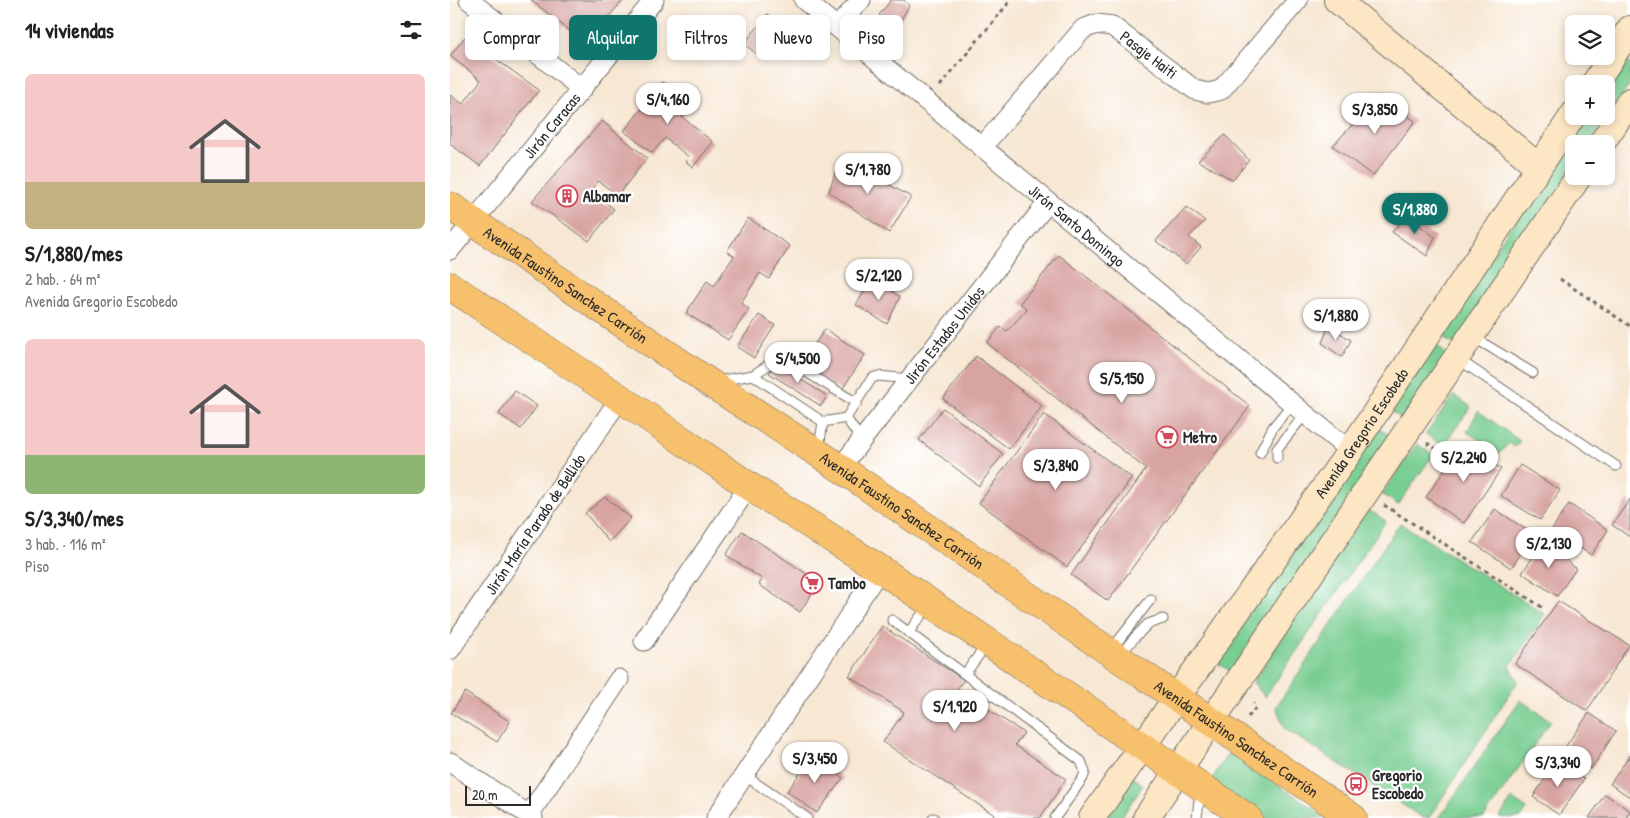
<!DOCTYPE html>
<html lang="es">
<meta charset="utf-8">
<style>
body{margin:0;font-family:"Patrick Hand",sans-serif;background:#f2f2f2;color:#222;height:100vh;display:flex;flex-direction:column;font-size:19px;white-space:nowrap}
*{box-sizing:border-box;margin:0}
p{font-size:16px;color:#767676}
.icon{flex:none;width:28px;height:28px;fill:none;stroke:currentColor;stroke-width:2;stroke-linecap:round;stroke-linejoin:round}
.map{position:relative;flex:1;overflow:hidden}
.details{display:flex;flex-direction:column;background:#fff;width:450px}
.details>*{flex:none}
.banner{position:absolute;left:15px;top:15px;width:475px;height:45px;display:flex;gap:10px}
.fabs{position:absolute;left:1115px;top:15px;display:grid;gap:10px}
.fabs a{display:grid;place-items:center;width:50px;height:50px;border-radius:8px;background:#fff;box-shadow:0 2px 8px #0003;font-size:25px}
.scale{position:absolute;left:15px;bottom:12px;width:66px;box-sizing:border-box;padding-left:5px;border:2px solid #2b2b2b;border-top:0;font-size:14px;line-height:18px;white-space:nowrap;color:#2b2b2b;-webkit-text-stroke:4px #fff;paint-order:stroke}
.price{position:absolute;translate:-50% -42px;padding:0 11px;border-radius:18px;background:#fff;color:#222;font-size:16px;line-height:32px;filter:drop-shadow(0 1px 2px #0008)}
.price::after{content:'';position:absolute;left:50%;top:30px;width:15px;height:11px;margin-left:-8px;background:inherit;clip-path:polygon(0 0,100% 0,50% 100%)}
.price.on{background:#0f766e;color:#fff}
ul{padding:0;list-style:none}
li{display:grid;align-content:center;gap:10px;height:265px;padding:0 25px}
li span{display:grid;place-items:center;height:155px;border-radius:8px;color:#555}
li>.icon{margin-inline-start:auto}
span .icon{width:90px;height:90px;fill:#fffc;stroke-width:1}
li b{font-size:21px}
h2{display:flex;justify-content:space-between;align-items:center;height:60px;padding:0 25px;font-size:21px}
.chip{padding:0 18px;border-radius:8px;background:#fff;box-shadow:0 2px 8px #0003;font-size:18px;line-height:45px}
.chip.on{background:#0f766e;color:#fff}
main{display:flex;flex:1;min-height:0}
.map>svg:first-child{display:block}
.green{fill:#79ce92;stroke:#527c5e}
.building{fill:#d8a4a2}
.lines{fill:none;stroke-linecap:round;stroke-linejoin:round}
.lane-casing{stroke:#726d66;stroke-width:11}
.street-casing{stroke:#726d66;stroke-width:21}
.secondary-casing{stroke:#726d66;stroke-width:28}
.primary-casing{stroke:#726d66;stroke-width:29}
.path{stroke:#726d66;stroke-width:3;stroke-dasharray:4 4;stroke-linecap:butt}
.lane{stroke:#fff;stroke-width:9}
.street{stroke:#fff;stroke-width:19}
.secondary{stroke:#fce6c4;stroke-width:26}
.primary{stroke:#f7c06c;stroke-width:28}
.labels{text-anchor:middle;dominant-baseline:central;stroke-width:4.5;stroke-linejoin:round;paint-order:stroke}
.street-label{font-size:16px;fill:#2b2b2b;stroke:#fff}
.poi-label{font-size:16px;font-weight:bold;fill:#2b2b2b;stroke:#fff;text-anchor:start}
</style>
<main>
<section class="details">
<h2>14 viviendas<svg class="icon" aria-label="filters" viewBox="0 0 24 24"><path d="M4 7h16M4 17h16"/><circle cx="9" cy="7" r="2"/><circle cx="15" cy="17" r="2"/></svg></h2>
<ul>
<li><span style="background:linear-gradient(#f6c9c9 70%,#c2b280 0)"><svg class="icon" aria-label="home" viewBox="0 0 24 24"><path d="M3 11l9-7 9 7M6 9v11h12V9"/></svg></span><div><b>S/1,880/mes</b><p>2 hab. · 64 m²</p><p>Avenida Gregorio Escobedo</p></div></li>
<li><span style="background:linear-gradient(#f6c9c9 75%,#8fb573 0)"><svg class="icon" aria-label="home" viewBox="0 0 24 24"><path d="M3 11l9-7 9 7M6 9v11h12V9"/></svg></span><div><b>S/3,340/mes</b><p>3 hab. · 116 m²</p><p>Piso</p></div></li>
</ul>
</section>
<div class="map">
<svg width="1180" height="818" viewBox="0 0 1180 818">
<rect width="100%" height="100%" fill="#fff"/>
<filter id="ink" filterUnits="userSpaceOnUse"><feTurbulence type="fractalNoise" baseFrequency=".02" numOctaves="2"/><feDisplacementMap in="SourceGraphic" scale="10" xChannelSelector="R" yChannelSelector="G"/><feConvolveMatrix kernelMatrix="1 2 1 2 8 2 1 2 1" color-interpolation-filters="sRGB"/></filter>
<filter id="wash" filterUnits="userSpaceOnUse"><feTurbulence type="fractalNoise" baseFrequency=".0096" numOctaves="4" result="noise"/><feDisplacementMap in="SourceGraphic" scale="20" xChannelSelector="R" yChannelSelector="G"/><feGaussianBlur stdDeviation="1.12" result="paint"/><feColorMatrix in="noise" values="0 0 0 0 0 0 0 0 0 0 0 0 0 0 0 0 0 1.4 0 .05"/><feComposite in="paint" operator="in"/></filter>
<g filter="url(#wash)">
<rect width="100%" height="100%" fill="#f7e7d3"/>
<path class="green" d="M1177,62l3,1v21l-41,60h-15v21l-119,179 -9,-4 -7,-6 146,-218h21v-31l15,-21z
M984,342l13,14 -39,66 -20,-12z
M1004,395l17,12 -28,39 -17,-12z
M1028,411l42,30 -5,6 -6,-4 -9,10 -33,-21z
M925,426l18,12 -158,236 -19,-12z
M967,444l16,11 -35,50 -16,-11z
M917,509l19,12 -121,176 -12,-15z
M950,523l145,91 -35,52 8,15 -89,137h-6l-138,-89 -9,-22z
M1070,700l31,21 -67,97h-45z
M779,752l99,66h-64l-54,-36z
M678,774l15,11 -22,33h-22z
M1062,799l15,10 -6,9h-22z"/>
<g id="blocks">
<path class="building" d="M81,0h92l-37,44z
M441,0h13l5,6 -12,20 -18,-11z
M318,14l17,13 -24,30 -17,-13z
M15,37l74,53 -59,76 -30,-22v-49l13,9 18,-24 -31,-24z
M213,82l30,23 -11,12 31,25 -20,25 -8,-6 4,-4 -24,-19 -13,15 -28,-22z
M929,95l36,26 -42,55 -40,-30z
M152,121l45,37 -29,37 -20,-14 -7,10 23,18 -25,32 -57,-40z
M775,135l24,25 -16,20 -35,-19z
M390,157l71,40 -22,36 -60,-41z
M736,207l19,14 -16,16 12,10 -15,17 -30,-23z
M957,216l28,21 -8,19 -35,-24z
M298,218l42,28 -21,33 -9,-6 -19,30 8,6 -21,31 -42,-27 21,-32 7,5 20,-30 -7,-5z
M609,255l191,151 -142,195 -37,-26 75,-106 -159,-126 13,-16 7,4 20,-22 -7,-6z
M423,277l27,20 -13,27 -31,-19z
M309,315l16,10 -21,33 -17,-11z
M879,326l22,14 -9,17 -20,-14z
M375,329l40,26 -24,36 -40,-26z
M526,356l66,50 -33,43 -66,-50z
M325,363l52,33 -6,10 -52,-33z
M65,391l22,15 -16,23 -22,-15z
M493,408l60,46 -24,32 -60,-46z
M594,414l88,64 -65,89 -88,-64z
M1013,443l38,26 -37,54 -38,-26z
M1070,465l40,25 -20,30 -39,-24z
M155,497l26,21 -22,24 -24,-29z
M1180,499v38l-18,-12z
M1119,504l39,26 -17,25 -39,-26z
M1045,509l39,26 -23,33 -39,-26z
M292,531l77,51 -19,30 -41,-27 3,-6 -36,-24z
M1095,540l31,29 -19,27 -35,-23z
M1108,601l71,44 -42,66 -72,-47z
M432,626l82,54 -7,9 67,44 -9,12 51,34 -26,39h-41l-116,-76 21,-30 -55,-36z
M15,692l45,30 -13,20 -46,-29z
M1139,713l27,18 -25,38 -28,-19z
M1180,755v42l-20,-13z
M363,756l30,22 -26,35 -30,-22z
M1107,761l27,18 -25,36 -26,-18z
M1155,794l25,17 -4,7h-37z"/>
</g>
</g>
<g filter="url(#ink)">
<use href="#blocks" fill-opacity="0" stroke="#726d66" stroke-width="1"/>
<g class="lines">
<g class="lane-casing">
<path id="lane" d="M1023,337l60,36
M1008,359l158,107
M303,375l23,-15h10l71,43
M267,381l36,-6 70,47 -4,26
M373,422l23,-4
M412,441l-16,-23 26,-40 6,-2 31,3
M810,453l13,-26 19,-23
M827,458v-9l28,-35
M442,620l189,141 4,11 -2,6 -28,40
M459,632l19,-26
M661,650l40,-51
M669,656l16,-19 13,-13 15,-5
M515,674l22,-30
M294,775l63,43
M483,818h1
M747,818l3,-27"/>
</g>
<g class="street-casing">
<g id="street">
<path d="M19,0l113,89"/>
<path id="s1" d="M354,0l546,451"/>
<path d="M387,27l24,-27"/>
<path id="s2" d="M532,147l101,-118 14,-5 15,2 83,64 13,3 13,-3 77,-90"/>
<path id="s3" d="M0,250l204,-250"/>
<path id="s4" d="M390,468l208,-266"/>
<path d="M194,641l105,-155"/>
<path id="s5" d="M0,650l170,-252"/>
<path d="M0,762l83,56"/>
<path d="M79,815l90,-136"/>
<path d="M266,818l164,-249"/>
</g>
</g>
<g class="secondary-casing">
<g id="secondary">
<path d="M887,0l202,167"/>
<path d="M1144,84l36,-55"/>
<path d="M1151,144l29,-43"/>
<path id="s6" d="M642,818l258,-367 224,-337"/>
<path d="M696,818l433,-642"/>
</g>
</g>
<g class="primary-casing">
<g id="primary">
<path id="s7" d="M0,206l260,177 108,70 535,365"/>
<path d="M0,286l170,112 129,88 131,83 368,249"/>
</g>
</g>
<path class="path" d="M490,86l71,-86
M1110,279l70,47
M977,443l14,9
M934,505l161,104
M798,717l7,-8 -2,-6"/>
<use href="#lane" class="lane"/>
<use href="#street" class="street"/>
<use href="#secondary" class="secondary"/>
<use href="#primary" class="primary"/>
</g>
</g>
<defs>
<g id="building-ring" transform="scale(1.125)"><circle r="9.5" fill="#fff" stroke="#d1495b" stroke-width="1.5"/><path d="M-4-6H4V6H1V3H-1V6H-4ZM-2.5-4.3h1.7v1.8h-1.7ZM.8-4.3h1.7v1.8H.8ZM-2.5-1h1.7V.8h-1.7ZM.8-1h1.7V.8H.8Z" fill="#d1495b"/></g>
<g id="supermarket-ring" transform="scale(1.125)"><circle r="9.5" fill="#fff" stroke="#d1495b" stroke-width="1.5"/><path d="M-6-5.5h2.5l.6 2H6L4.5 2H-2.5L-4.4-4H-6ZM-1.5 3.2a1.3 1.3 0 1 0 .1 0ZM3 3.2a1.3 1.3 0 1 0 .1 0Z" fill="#d1495b"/></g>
<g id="bus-ring" transform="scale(1.125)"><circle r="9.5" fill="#fff" stroke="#d1495b" stroke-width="1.5"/><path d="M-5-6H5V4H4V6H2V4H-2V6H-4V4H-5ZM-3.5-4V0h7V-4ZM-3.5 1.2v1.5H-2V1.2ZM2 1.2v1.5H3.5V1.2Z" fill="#d1495b"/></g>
</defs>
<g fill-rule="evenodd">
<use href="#building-ring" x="117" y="196"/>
<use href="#supermarket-ring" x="717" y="437"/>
<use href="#supermarket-ring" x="362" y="583"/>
<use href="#bus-ring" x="906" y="784"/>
</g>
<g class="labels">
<g class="street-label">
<text stroke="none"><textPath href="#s2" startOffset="232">Pasaje Haiti</textPath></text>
<text stroke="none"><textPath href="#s3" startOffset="161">Jirón Caracas</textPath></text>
<text stroke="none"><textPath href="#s1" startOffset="354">Jirón Santo Domingo</textPath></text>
<text stroke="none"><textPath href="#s7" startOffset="140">Avenida Faustino Sanchez Carrión</textPath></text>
<text stroke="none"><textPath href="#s4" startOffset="169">Jirón Estados Unidos</textPath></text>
<text stroke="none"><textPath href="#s6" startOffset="470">Avenida Gregorio Escobedo</textPath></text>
<text stroke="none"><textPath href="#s7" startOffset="545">Avenida Faustino Sanchez Carrión</textPath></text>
<text stroke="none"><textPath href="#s5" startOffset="152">Jirón María Parado de Bellido</textPath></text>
<text stroke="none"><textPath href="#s7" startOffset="950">Avenida Faustino Sanchez Carrión</textPath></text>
</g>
<g class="poi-label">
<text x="133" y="196">Albamar</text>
<text x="733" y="437">Metro</text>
<text x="378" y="583">Tambo</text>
<text x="922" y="775">Gregorio<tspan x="922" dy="18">Escobedo</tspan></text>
</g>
</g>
</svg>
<div class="fabs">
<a><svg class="icon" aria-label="layers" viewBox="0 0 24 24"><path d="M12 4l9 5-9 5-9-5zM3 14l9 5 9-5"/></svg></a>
<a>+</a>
<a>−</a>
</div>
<div class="scale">20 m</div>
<b class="price" style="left:218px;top:125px">S/4,160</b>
<b class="price" style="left:925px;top:135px">S/3,850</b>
<b class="price" style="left:418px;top:195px">S/1,780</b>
<b class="price on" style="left:965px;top:235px">S/1,880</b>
<b class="price" style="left:429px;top:301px">S/2,120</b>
<b class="price" style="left:886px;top:341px">S/1,880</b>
<b class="price" style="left:348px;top:384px">S/4,500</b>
<b class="price" style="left:672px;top:404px">S/5,150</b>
<b class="price" style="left:1014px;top:483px">S/2,240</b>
<b class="price" style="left:606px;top:491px">S/3,840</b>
<b class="price" style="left:1099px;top:569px">S/2,130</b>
<b class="price" style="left:505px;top:732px">S/1,920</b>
<b class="price" style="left:365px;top:784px">S/3,450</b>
<b class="price" style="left:1108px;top:788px">S/3,340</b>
<div class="banner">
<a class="chip">Comprar</a>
<a class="chip on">Alquilar</a>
<a class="chip">Filtros</a>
<a class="chip">Nuevo</a>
<a class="chip">Piso</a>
</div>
</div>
</main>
